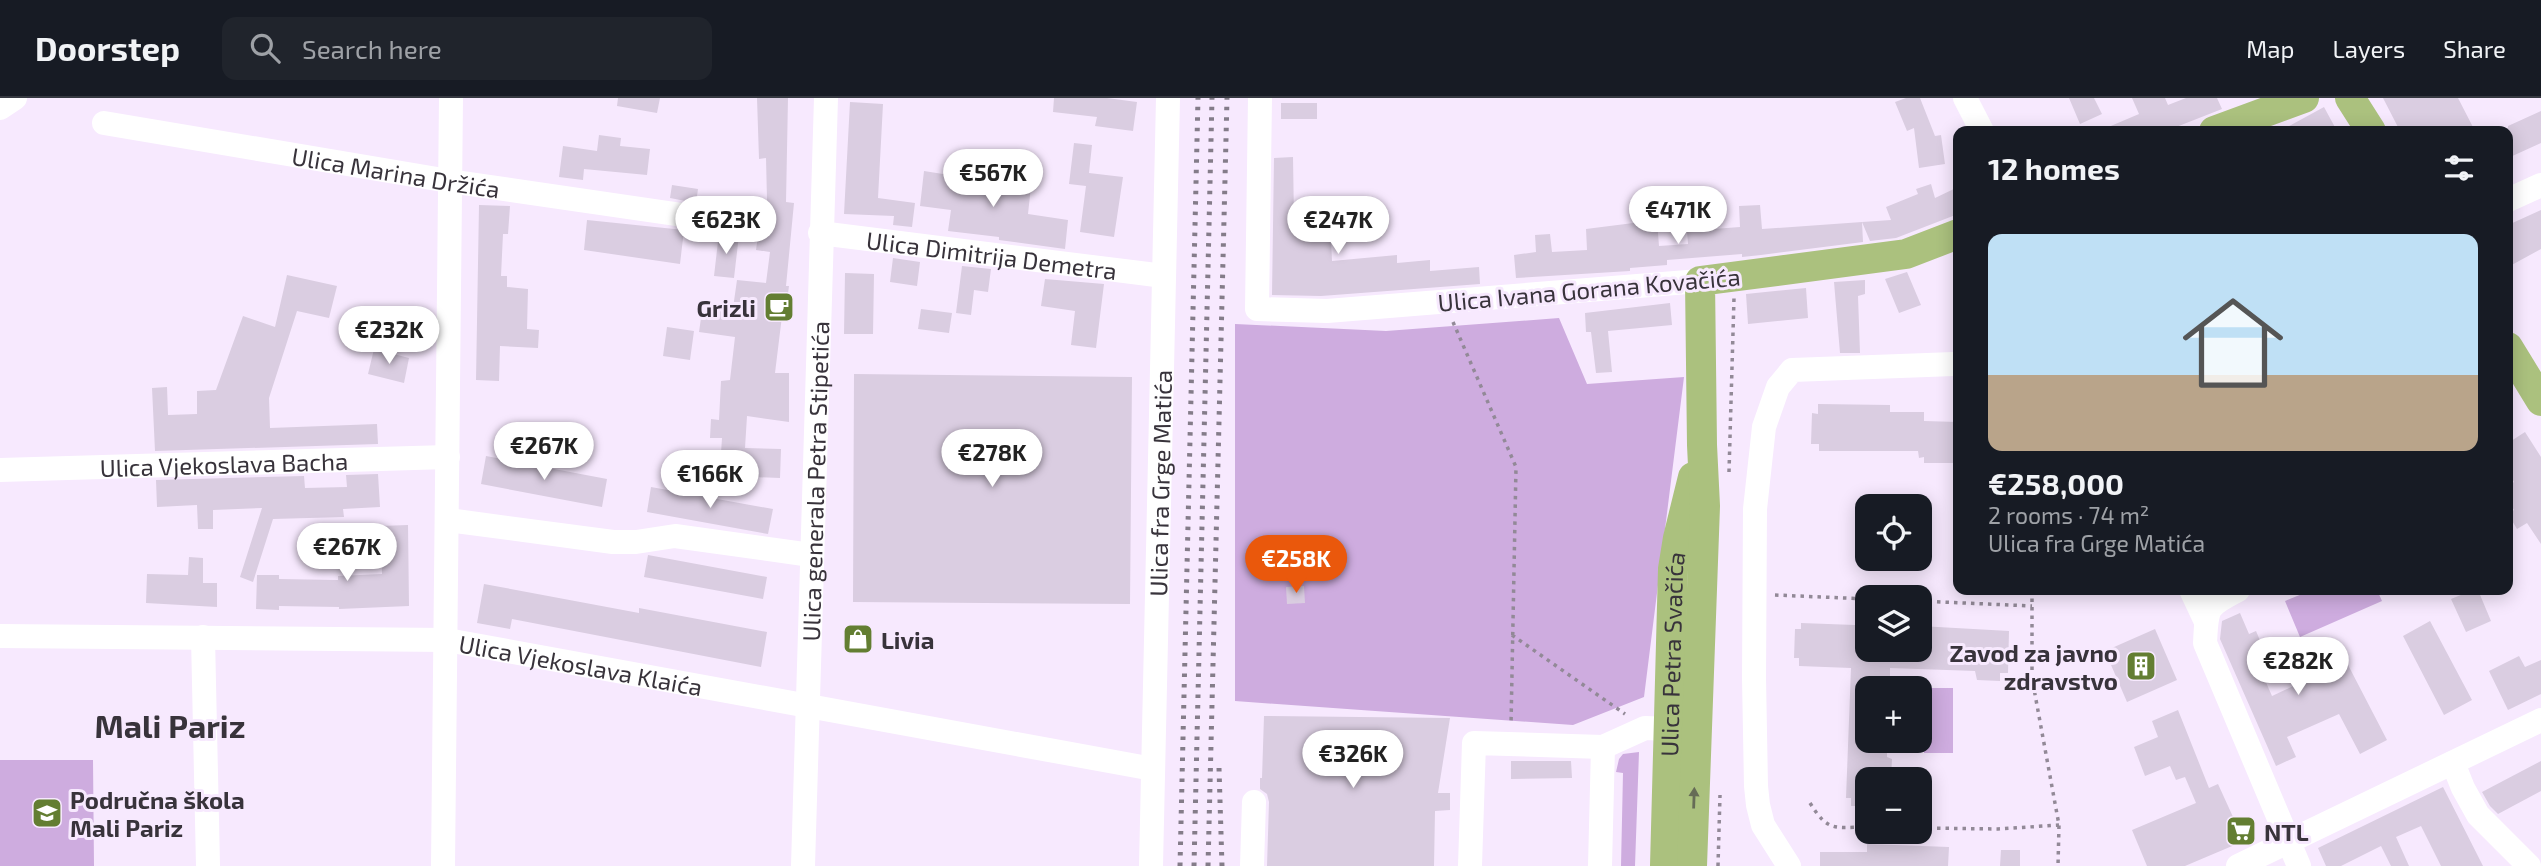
<!DOCTYPE html>
<meta charset="utf-8">
<style>
body{margin:0;font-family:"Exo 2",sans-serif;background:#20242c;color:#f1f3f6;height:100vh;display:flex;flex-direction:column;font-size:26px;white-space:nowrap}
*{box-sizing:border-box;margin:0}
p{font-size:23px;color:#9ea1a6}
.icon{flex:none;width:38px;height:38px;fill:none;stroke:currentColor;stroke-width:2;stroke-linecap:round;stroke-linejoin:round}
.map{position:relative;flex:1;overflow:hidden}
.side{position:absolute;left:1953px;top:28px;width:560px;height:469px;display:flex;flex-direction:column;background:#171b24;border-radius:14px;box-shadow:0 4px 18px #0003}
.side>*{flex:none}
.buttons{position:absolute;left:1855px;top:396px;display:grid;gap:14px}
.buttons a{display:grid;place-items:center;width:77px;height:77px;border-radius:14px;background:#171b24;box-shadow:0 4px 18px #0003;font-size:35px}
.price{position:absolute;translate:-50% -60px;padding:0 16px;border-radius:24px;background:#fff;color:#222;font-size:23px;line-height:46px;filter:drop-shadow(0 2px 4px #0008)}
.price::after{content:'';position:absolute;left:50%;top:42px;width:21px;height:16px;margin-left:-10px;background:inherit;clip-path:polygon(0 0,100% 0,50% 100%)}
.price.current{background:#ea580c;color:#fff}
ul{padding:0;list-style:none}
li{display:grid;align-content:center;gap:14px;height:371px;padding:0 35px}
li+li{border-top:2px solid #363941}
li span{display:grid;place-items:center;height:217px;border-radius:14px;color:#555}
li>.icon{margin-inline-start:auto}
span .icon{width:126px;height:126px;fill:#fffc;stroke-width:1}
li b{font-size:30px}
h2{display:flex;justify-content:space-between;align-items:center;height:84px;padding:0 35px;font-size:30px}
header{display:flex;align-items:center;gap:42px;box-sizing:border-box;height:98px;padding:0 35px;background:#171b24;border-bottom:2px solid #363941}
header strong{font-size:33px}
nav{display:flex;gap:38px;margin-inline-start:auto;font-size:24px}
.search{width:490px;height:63px;background:#20242c;display:flex;align-items:center;gap:18px;box-sizing:border-box;padding:0 24px;border-radius:14px;color:#9ea1a6;font-size:26px}
.map>svg:first-child{display:block}
.green{fill:#ceacdf}
.building{fill:#dacde1}
.lines{fill:none;stroke-linecap:round;stroke-linejoin:round}
.path{stroke:#928997;stroke-width:3.5;stroke-dasharray:3.5 5;stroke-linecap:butt}
.minor{stroke:#fff;stroke-width:24}
.major{stroke:#abc17e;stroke-width:30}
.rail{stroke:#847c89;stroke-width:5;stroke-dasharray:3.5 7;stroke-linecap:butt}
.oneway{fill:#666c56}
.labels{text-anchor:middle;dominant-baseline:central;stroke-width:6;stroke-linejoin:round;paint-order:stroke}
.street-label{font-size:24px;fill:#38333b;stroke:#f7e9fe}
.poi-label{font-size:24px;font-weight:bold;fill:#38333b;stroke:#f7e9fe;text-anchor:start}
.district-label{font-size:32px;font-weight:bold;fill:#38333b;stroke:#f7e9fe}
</style>
<header>
<strong>Doorstep</strong>
<div class="search"><svg class="icon" aria-label="search" viewBox="0 0 24 24"><circle cx="10" cy="10" r="6"/><path d="M15 15l6 6"/></svg>Search here</div>
<nav><a>Map</a><a>Layers</a><a>Share</a></nav>
</header>
<div class="map">
<svg width="2541" height="768" viewBox="0 0 2541 768">
<rect width="100%" height="100%" fill="#f7e9fe"/>
<path class="green" d="M1559,220l28,66 97,-7 -40,320 -71,28 -338,-24v-377l151,7z
M2312,492h65l5,11 -82,36 -15,-36z
M1925,590h28v65h-29z
M1639,654l-4,114h-14l2,-93 -7,-1 3,-13 4,-5z
M0,662h93l1,106h-94z"/>
<path class="building" d="M618,0h42l-3,15 -40,-7z
M757,0h31l-2,104 8,1 -8,83h3l-4,30h-3l-7,57h14v49l-42,-6 -2,32 36,1 -1,29 -27,-1v-6l-33,-3 2,-30h-12l1,-19 8,1 2,-39 9,-1 5,-43 -36,-5 4,-28 30,4 4,-28 29,3 4,-31 -14,-2 7,-51 4,1 -1,-42 -7,1z
M1054,0h53l30,4 -4,29 -38,-5 2,-9 -44,-5z
M1906,0h14l15,38 6,-1 4,29 -26,4 -5,-40 -7,3 -12,-29z
M2069,0h25l8,16 -22,10z
M2132,0h33l3,7 18,-7h31l5,11 -56,22h-67l40,-17z
M2383,0h75l17,33h-75z
M850,4l33,2 -5,94 37,5 -3,24 -19,-2 1,-9 -50,-2z
M1281,5h36v16h-36z
M2324,9l13,24h-57z
M2541,13v32l-33,15v-32z
M599,37l22,3 -1,8 30,3 -3,26 -63,-6 -1,11 -24,-3 4,-31 34,5z
M1074,45l18,2 -3,28 34,4 -9,60 -34,-5 6,-46 -17,-2z
M1293,59l1,63 36,-2 2,43 65,-6v8l33,-3v11l49,-4 1,17 -159,12 -49,-1 2,-137z
M924,73l82,13 1,-10 25,3 -4,37 40,6 -3,29 -66,-9v-3l-51,-6 3,-21 -31,-4z
M1931,86l4,14 23,-11v27l-62,24 -26,3 -8,-19 29,-2 -5,-13 32,-13 -2,-5z
M672,87l26,4 -2,14 -26,-5z
M479,107l31,1 -2,28h-5l-2,42h6v11l21,2 -1,40 12,1 -1,18 -38,-2 -1,35 -23,-1z
M1760,107l2,24 100,-7 1,20 -102,13 -19,2v-3l-75,6v5l-37,3v3l-114,7 -2,-23 22,-3 -1,-17 15,-1 2,18 35,-2 -1,-21 71,-9 2,26 29,-2 -1,-13 53,-4 -1,-21z
M2541,112v39l-33,18v-42z
M587,122l97,10 -4,34 -96,-14z
M719,135l20,2 -5,43 -20,-2z
M893,160l27,4 -3,24 -27,-4z
M962,168l29,3 -3,23 -14,-2 -3,25 -15,-2z
M1907,174l14,33 -22,8 -14,-34z
M845,175l29,1 -1,60h-29z
M287,177l50,11 -8,32 -32,-7 -28,87 1,30 107,-4 1,20 -223,7 -3,-63 15,-1 1,28 29,-1v-23l19,-1 27,-74 32,11z
M1045,181l59,5 -8,64 -25,-3 4,-34 -34,-5z
M1865,182v14l-7,2 2,57h-20l-6,-71z
M1806,190l2,30 -60,6 -2,-30z
M1670,205l2,22 -64,6 4,41 -16,1 -5,-41h-5l-1,-19z
M921,211l31,4 -3,20 -31,-4z
M667,229l27,4 -4,29 -27,-4z
M374,251l35,9 -5,25 -36,-9z
M854,276l278,3 -2,227 -277,-2z
M1818,306l72,1v7h34v9l34,1v41h-34v-6l-5,1 -1,-7h-99v-7h-8l1,-31 6,1z
M2525,334l16,25v87l-14,-21 -10,6 -9,-15 6,-4 -6,-10v-14l6,-4 -6,-11v-28z
M486,358l121,23 -5,28 -121,-23z
M378,376l2,33 -37,2 1,8 -71,2 -20,63 -13,-5 22,-69 -49,2v19h-15l-1,-24 -40,2 -1,-27 148,-4 1,12 42,-1 -1,-12z
M651,389l122,22 -5,25 -121,-22z
M408,427l1,81 -70,3v-2l-60,-1v4l-23,-1 1,-34h22v4l59,1v-4l44,-2 -2,-48z
M648,457l119,22 -4,22 -119,-22z
M189,459l14,1v25h14v24l-71,-4 1,-29 41,1z
M484,486l155,29v-5l128,24 -6,35 -249,-48 -2,10 -33,-6z
M1304,488l1,17 -18,1 -1,-17z
M2473,492h5l13,31 -25,11 -15,-33z
M2240,515l9,21 7,-3 8,19 -10,5 18,41 74,-35 41,79 -27,14 -21,-40 -52,23 9,20 -20,9 -56,-127 2,-18z
M2430,523l42,79 -28,15 -41,-79z
M1801,525l54,2v7h12v17h53v-23l89,5 -1,42h-8v8l-23,-1 -2,-9 -85,-3v20h-23v52h20v17l5,2 -1,20h-24v27h-16v-8h-5l5,-130 -52,-2v-8h-5l1,-29h6z
M2155,531l22,51 -50,22 -22,-51z
M2519,558l6,11 16,-7v34l-33,16 -19,-39z
M2178,612l31,78 9,-4 26,57 -59,25h-38l-15,-36 64,-27 -11,-26 -9,3 -6,-14 -25,10 -11,-29 24,-10 -6,-16z
M1264,618l186,2 -12,75h12v17l-15,1 -1,55h-167l2,-64 -2,-8 -7,-5v-11h2z
M1511,663h60l1,17 -61,1z
M2541,663v30l-43,23 -8,-8 -8,-14z
M2443,689l40,79h-42l-20,-40 -25,11 13,29h-18l-10,-20 -40,20h-15l-8,-18z
M1867,746l82,3 -1,19h-128v-14h47z
M2001,752h19v16h-20z"/>
<g class="lines">
<path class="path" d="M1453,224l63,145 -5,258
M1729,374l5,-174
M2032,492v88l27,147 -1,41
M1775,497l92,4
M1920,503l112,5
M1512,537l113,79
M1810,705c19,30 24,24 57,24
M1920,730l78,1 61,-4
M1718,768l2,-71"/>
<g class="minor">
<path d="M1260,0l-3,211 70,2 373,-30"/>
<path d="M1965,0l17,33"/>
<path d="M0,10l15,-10"/>
<path id="s1" d="M104,25l345,58 240,35"/>
<path d="M2508,102l33,-15"/>
<path id="s2" d="M820,135l344,43"/>
<path id="s3" d="M0,372l448,-13"/>
<path d="M448,422l165,22h23l39,-6 136,19"/>
<path d="M2191,492l15,32"/>
<path d="M2238,492c-33,17 -31,18 -33,53l94,223"/>
<path id="s4" d="M0,538l447,4 706,129"/>
<path d="M203,539l5,229"/>
<path d="M2453,665l10,25 15,27 51,51"/>
<path d="M443,768l8,-768"/>
<path id="s5" d="M803,768l23,-768"/>
<path id="s6" d="M1151,768l17,-768"/>
<path d="M1252,768l2,-64"/>
<path d="M1470,768l4,-123 129,4 42,-19 24,1"/>
<path d="M1600,768l3,-119"/>
<path d="M1789,768l-26,-41 -5,-20 -2,-19 -2,-108 1,-169 9,-82 14,-40 14,-17 162,-6"/>
<path d="M2238,768l303,-146"/>
</g>
<g class="major">
<path d="M2350,0l21,33"/>
<path d="M2214,33l90,-33"/>
<path d="M2508,249l33,54"/>
<path id="s7" d="M1665,768l8,-297 5,-31 15,-61"/>
<path d="M1692,768l13,-360 -3,-61 -2,-164 206,-27 52,-20"/>
</g>
<path class="rail" d="M1219,670l3,98
M1180,768l18,-768
M1194,768l18,-768
M1208,768l19,-768"/>
</g>
<defs><path id="oneway-solid" d="M-6-.8H1V-3.2L6.5 0L1 3.2V.8H-6Z" transform="scale(1.75)"/></defs>
<use class="oneway" href="#oneway-solid" transform="translate(1694 700) rotate(-88)"/>
<defs>
<g id="cafe-square" transform="scale(1.575)"><rect x="-9" y="-9" width="18" height="18" rx="4" fill="#637e32" stroke="#f7e9fe"/><path d="M-5.5-4.5H6V0H3Q3 3.5 0 3.5H-2.5Q-5.5 3.5-5.5 0ZM3-3.2v2h1.7v-2ZM-6 4.5H4V6H-6Z" fill="#fff"/></g>
<g id="shop-square" transform="scale(1.575)"><rect x="-9" y="-9" width="18" height="18" rx="4" fill="#637e32" stroke="#f7e9fe"/><path d="M-5-2.5h2.3a2.7 3.5 0 0 1 5.4 0H5L5.5 6h-11ZM-1.5-2.5h3a1.5 2.3 0 0 0-3 0Z" fill="#fff"/></g>
<g id="building-square" transform="scale(1.575)"><rect x="-9" y="-9" width="18" height="18" rx="4" fill="#637e32" stroke="#f7e9fe"/><path d="M-4-6H4V6H1V3H-1V6H-4ZM-2.5-4.3h1.7v1.8h-1.7ZM.8-4.3h1.7v1.8H.8ZM-2.5-1h1.7V.8h-1.7ZM.8-1h1.7V.8H.8Z" fill="#fff"/></g>
<g id="school-square" transform="scale(1.575)"><rect x="-9" y="-9" width="18" height="18" rx="4" fill="#637e32" stroke="#f7e9fe"/><path d="M0-5L7-2L0 1L-7-2ZM-4 1L0 2.5L4 1V4Q0 6-4 4Z" fill="#fff"/></g>
<g id="supermarket-square" transform="scale(1.575)"><rect x="-9" y="-9" width="18" height="18" rx="4" fill="#637e32" stroke="#f7e9fe"/><path d="M-6-5.5h2.5l.6 2H6L4.5 2H-2.5L-4.4-4H-6ZM-1.5 3.2a1.3 1.3 0 1 0 .1 0ZM3 3.2a1.3 1.3 0 1 0 .1 0Z" fill="#fff"/></g>
</defs>
<g fill-rule="evenodd">
<use href="#cafe-square" x="779" y="209"/>
<use href="#shop-square" x="858" y="541"/>
<use href="#building-square" x="2141" y="568"/>
<use href="#school-square" x="47" y="715"/>
<use href="#supermarket-square" x="2241" y="733"/>
</g>
<g class="labels">
<g class="street-label">
<text stroke="none"><textPath href="#s1" startOffset="296">Ulica Marina Držića</textPath></text>
<text stroke="none"><textPath href="#s2" startOffset="173">Ulica Dimitrija Demetra</textPath></text>
<text transform="translate(1589 191) rotate(-5)">Ulica Ivana Gorana Kovačića</text>
<text stroke="none"><textPath href="#s3" startOffset="224">Ulica Vjekoslava Bacha</textPath></text>
<text stroke="none"><textPath href="#s5" startOffset="385">Ulica generala Petra Stipetića</textPath></text>
<text stroke="none"><textPath href="#s6" startOffset="383">Ulica fra Grge Matića</textPath></text>
<text stroke="none"><textPath href="#s7" startOffset="212">Ulica Petra Svačića</textPath></text>
<text stroke="none"><textPath href="#s4" startOffset="583">Ulica Vjekoslava Klaića</textPath></text>
</g>
<g class="poi-label">
<text x="756" y="209" text-anchor="end">Grizli</text>
<text x="881" y="541">Livia</text>
<text x="2118" y="554" text-anchor="end">Zavod za javno<tspan x="2118" dy="28">zdravstvo</tspan></text>
<text x="70" y="701">Područna škola<tspan x="70" dy="28">Mali Pariz</tspan></text>
<text x="2264" y="733">NTL</text>
</g>
<g class="district-label">
<text x="170" y="627">Mali Pariz</text>
</g>
</g>
</svg>
<div class="buttons">
<a><svg class="icon" aria-label="locate" viewBox="0 0 24 24"><circle cx="12" cy="12" r="6"/><path d="M12 2v4M12 18v4M2 12h4M18 12h4"/></svg></a>
<a><svg class="icon" aria-label="layers" viewBox="0 0 24 24"><path d="M12 4l9 5-9 5-9-5zM3 14l9 5 9-5"/></svg></a>
<a>+</a>
<a>−</a>
</div>
<b class="price" style="left:993px;top:111px">€567K</b>
<b class="price" style="left:1678px;top:148px">€471K</b>
<b class="price" style="left:726px;top:158px">€623K</b>
<b class="price" style="left:1338px;top:158px">€247K</b>
<b class="price" style="left:389px;top:268px">€232K</b>
<b class="price" style="left:544px;top:384px">€267K</b>
<b class="price" style="left:992px;top:391px">€278K</b>
<b class="price" style="left:710px;top:412px">€166K</b>
<b class="price" style="left:347px;top:485px">€267K</b>
<b class="price current" style="left:1296px;top:497px">€258K</b>
<b class="price" style="left:2298px;top:599px">€282K</b>
<b class="price" style="left:1353px;top:692px">€326K</b>
<section class="side">
<h2>12 homes<svg class="icon" aria-label="filters" viewBox="0 0 24 24"><path d="M4 7h16M4 17h16"/><circle cx="9" cy="7" r="2"/><circle cx="15" cy="17" r="2"/></svg></h2>
<ul>
<li><span style="background:linear-gradient(#bfe0f5 65%,#b9a48a 0)"><svg class="icon" aria-label="home" viewBox="0 0 24 24"><path d="M3 11l9-7 9 7M6 9v11h12V9"/></svg></span><div><b>€258,000</b><p>2 rooms · 74 m²</p><p>Ulica fra Grge Matića</p></div></li>
</ul>
</section>
</div>
